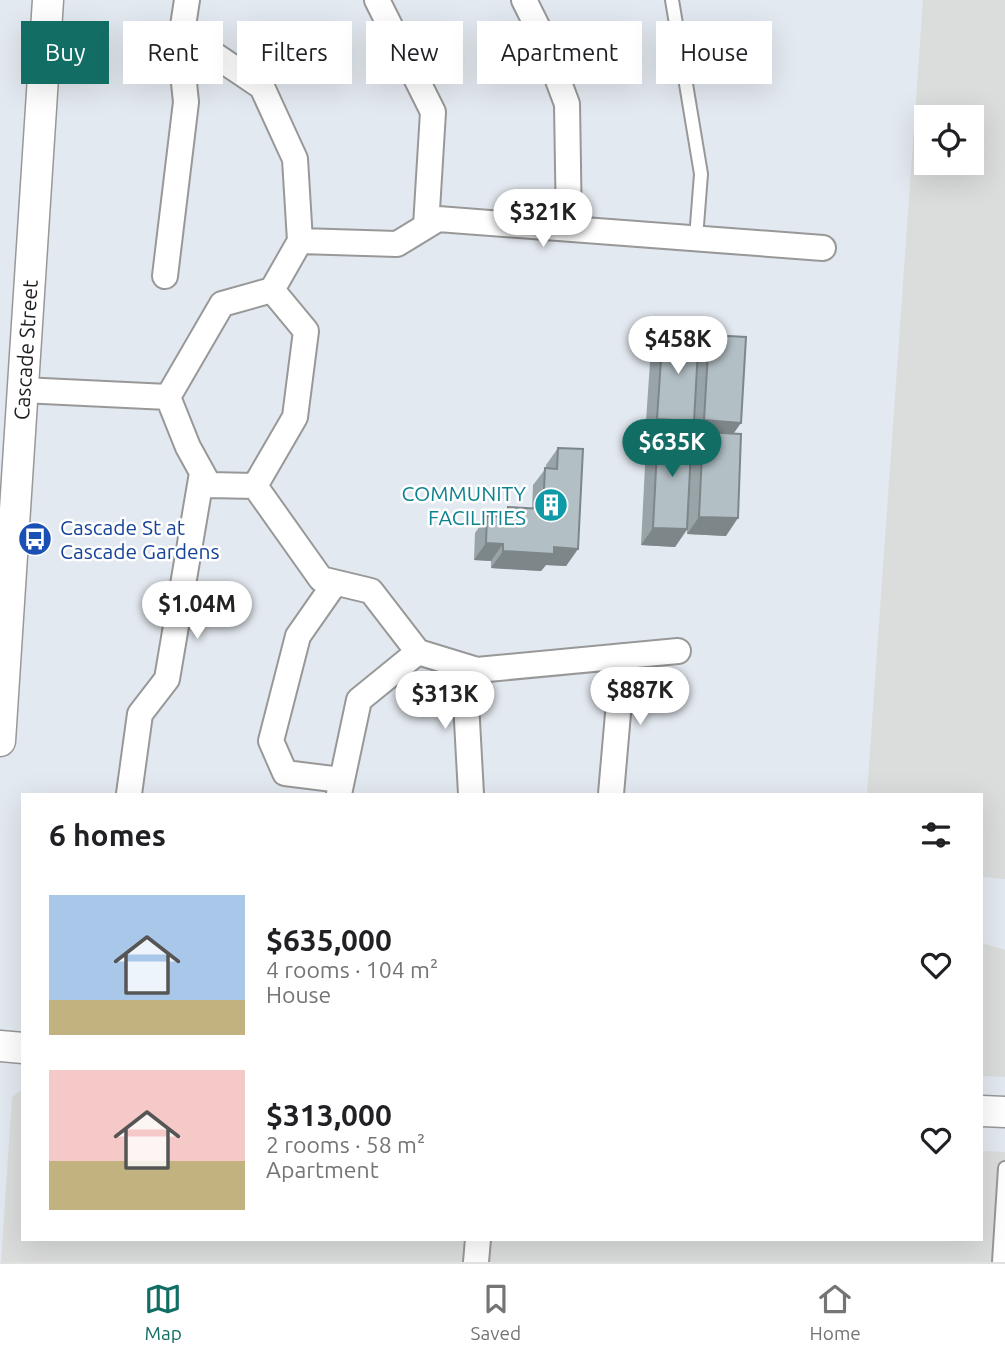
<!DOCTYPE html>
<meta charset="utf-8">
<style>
body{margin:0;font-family:Ubuntu,sans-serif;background:#f6f6f6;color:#202124;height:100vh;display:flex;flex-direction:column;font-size:26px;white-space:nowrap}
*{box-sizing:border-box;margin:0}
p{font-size:23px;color:#757577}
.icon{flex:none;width:38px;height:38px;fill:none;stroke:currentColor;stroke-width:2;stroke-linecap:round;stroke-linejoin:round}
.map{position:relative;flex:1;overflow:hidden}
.details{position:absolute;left:21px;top:793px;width:962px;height:448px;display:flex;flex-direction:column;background:#fff;border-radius:0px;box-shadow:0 7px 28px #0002}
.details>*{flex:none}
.guide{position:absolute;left:21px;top:21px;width:964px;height:63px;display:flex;gap:14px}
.tools{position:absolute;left:914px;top:105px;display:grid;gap:14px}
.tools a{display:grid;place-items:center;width:70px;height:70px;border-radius:0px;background:#fff;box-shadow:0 7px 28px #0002;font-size:35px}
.price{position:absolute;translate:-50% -60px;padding:0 16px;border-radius:24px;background:#fff;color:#222;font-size:23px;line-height:46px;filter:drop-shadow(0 2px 4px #0008)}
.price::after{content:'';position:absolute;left:50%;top:42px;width:21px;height:16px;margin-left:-10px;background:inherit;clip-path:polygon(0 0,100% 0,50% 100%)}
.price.active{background:#126e64;color:#fff}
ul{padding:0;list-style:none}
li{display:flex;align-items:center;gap:21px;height:175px;padding:0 28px}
li span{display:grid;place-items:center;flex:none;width:196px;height:140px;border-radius:0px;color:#555}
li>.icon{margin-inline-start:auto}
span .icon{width:84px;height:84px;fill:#fffc;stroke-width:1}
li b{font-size:30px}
h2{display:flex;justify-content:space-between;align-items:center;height:84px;padding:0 28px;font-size:30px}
.pill{padding:0 24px;border-radius:0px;background:#fff;box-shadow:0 7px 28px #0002;font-size:24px;line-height:63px}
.pill.active{background:#126e64;color:#fff}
.menu{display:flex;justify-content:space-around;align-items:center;height:98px;border-top:2px solid #e0e0e0;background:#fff;font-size:19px;color:#757577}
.menu a{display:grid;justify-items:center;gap:4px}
.menu .active{color:#126e64}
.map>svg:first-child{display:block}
.residential{fill:#dbdcdc;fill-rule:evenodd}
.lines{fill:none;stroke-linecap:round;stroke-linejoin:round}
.service-casing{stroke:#989898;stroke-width:16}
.minor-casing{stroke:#989898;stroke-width:28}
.tertiary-casing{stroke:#989898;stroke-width:33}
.service{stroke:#fff;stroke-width:12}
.minor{stroke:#fff;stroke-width:24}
.tertiary{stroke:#fff;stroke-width:30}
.wall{fill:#99a4a9;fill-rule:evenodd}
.shaded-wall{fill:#7d8689}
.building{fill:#b2bfc4;stroke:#7d8689;stroke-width:2}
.labels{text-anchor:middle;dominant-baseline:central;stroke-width:5;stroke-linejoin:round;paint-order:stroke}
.street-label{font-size:21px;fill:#1e1e1e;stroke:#fff}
.culture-label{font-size:21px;fill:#0d838f;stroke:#fff;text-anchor:end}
.transit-label{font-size:21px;fill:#164399;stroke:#fff;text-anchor:start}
</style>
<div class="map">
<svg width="1005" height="1262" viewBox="0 0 1005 1262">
<rect width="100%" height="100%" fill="#e3e9f0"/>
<path class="residential" d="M923,0h82v879l-23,-2v-83h-115zM971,117v46h-45v-46z
M982,943l23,7v127l-23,-1z
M20,1091h3v148h959v-88l23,1v110h-1004l11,-165z"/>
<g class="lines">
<g class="service-casing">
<path id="service" d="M672,0l29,174 -5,64
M999,1262l6,-94"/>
</g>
<g class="minor-casing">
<path id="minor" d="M377,0l56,112 -7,114
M524,0l16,32 27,72 2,124
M182,33l80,54 33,72 5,82
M165,276l21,-174 -6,-57 7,-45
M272,290l28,-49 97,3 41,-25 385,29
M22,390l146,7 54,-93 50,-14 34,41 -11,86 -40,69 -46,-1 -21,-38 -20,-50
M255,486l66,93 50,12 47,61 59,18 201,-19
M335,583l-37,53 -27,105 14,32 56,7
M464,666l7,128
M129,794l11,-80 27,-35 35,-206
M339,794l20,-94 59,-48
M611,794l12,-138
M476,1262l2,-23"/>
</g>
<g class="tertiary-casing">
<g id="tertiary">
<path id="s1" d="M0,741l48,-741"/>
<path d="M0,1046l23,2"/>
<path d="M982,1111l23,1"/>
</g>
</g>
<use href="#service" class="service"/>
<use href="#minor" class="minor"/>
<use href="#tertiary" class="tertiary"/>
</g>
<path class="wall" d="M663,330l35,21 11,-16 25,98 -8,103 -39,-2v-4l-12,17 -34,-2 5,-99 6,-10h-7l6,-89zM693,421l-1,17h6l-6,9 -5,-17z
M558,448l20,101 -12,17 -20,-1 -5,6 -50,-3v-7l-17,-1 1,-27 12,-17 14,1 7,-10 24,1 1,-23 13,-17v-3z"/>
<path class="shaded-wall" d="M657,419l37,2 -12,17 -24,-9 -6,7h-7z
M704,420l37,3 -12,17 -26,-8 -5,6h-6z
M699,517l39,1 -12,18 -39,-2z
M653,528l34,1 -12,18 -34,-2z
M486,543l17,1 -12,17 -17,-1z
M554,547l24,2 -12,17 -20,-1 -5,6 -50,-3 12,-17z"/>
<path class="building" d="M663,330l36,2 -5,89 -37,-2z
M709,335l37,2 -5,86 -37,-3z
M658,429l34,1 -5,99 -34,-1z
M703,432l38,2 -3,84 -39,-1z
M558,448l25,1 -5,100 -24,-2v7l-51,-3v-7l-17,-1 1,-27 20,1 1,-10 35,2 2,-41 12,1z"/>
<defs>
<g id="building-disc" transform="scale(1.75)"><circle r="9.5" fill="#0f9aa8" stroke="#fff"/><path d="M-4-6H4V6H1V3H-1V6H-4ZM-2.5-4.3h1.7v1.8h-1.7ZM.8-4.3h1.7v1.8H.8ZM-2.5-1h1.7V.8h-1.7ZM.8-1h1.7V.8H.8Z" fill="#fff"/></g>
<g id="bus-disc" transform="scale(1.75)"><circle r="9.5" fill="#1a4fb4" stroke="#fff"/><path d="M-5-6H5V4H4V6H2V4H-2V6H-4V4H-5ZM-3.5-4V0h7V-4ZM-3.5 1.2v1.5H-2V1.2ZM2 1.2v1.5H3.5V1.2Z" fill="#fff"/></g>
</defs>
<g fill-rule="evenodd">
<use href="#building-disc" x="551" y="505"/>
<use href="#bus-disc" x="35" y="539"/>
</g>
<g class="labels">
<g class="street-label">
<text stroke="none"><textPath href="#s1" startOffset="392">Cascade Street</textPath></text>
</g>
<g class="culture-label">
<text x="526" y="493">COMMUNITY<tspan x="526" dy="24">FACILITIES</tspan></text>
</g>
<g class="transit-label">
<text x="60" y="527">Cascade St at<tspan x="60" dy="24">Cascade Gardens</tspan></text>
</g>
</g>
</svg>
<div class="tools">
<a><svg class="icon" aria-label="locate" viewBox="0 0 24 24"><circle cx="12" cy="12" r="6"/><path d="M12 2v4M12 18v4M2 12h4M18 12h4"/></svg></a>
</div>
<b class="price" style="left:543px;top:249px">$321K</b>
<b class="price" style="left:678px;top:376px">$458K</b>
<b class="price active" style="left:672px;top:479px">$635K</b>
<b class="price" style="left:197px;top:641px">$1.04M</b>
<b class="price" style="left:640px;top:727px">$887K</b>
<b class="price" style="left:445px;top:731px">$313K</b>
<div class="guide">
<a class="pill active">Buy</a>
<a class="pill">Rent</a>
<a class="pill">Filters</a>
<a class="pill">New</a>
<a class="pill">Apartment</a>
<a class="pill">House</a>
</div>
<section class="details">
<h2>6 homes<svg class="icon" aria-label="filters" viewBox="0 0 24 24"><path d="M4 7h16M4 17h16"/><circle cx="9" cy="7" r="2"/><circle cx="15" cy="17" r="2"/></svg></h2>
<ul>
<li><span style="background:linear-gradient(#a9c7e8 75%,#c2b280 0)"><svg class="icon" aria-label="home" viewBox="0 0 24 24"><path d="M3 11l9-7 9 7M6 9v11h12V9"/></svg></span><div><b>$635,000</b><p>4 rooms · 104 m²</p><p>House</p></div><svg class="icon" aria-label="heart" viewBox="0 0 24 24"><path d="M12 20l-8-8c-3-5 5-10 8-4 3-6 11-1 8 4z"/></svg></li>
<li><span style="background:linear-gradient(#f6c9c9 65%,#c2b280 0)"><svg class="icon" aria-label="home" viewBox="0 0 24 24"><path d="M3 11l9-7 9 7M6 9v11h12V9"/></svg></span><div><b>$313,000</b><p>2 rooms · 58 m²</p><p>Apartment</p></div><svg class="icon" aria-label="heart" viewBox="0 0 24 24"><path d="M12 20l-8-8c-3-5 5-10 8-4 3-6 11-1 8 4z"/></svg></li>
</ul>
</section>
</div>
<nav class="menu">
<a class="active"><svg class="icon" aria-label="map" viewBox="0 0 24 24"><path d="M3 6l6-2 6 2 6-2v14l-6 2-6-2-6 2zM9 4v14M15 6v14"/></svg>Map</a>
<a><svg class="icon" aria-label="saved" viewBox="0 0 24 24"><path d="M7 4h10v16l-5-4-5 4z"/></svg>Saved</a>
<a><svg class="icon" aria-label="home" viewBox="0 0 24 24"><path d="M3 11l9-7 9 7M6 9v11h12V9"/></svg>Home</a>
</nav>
